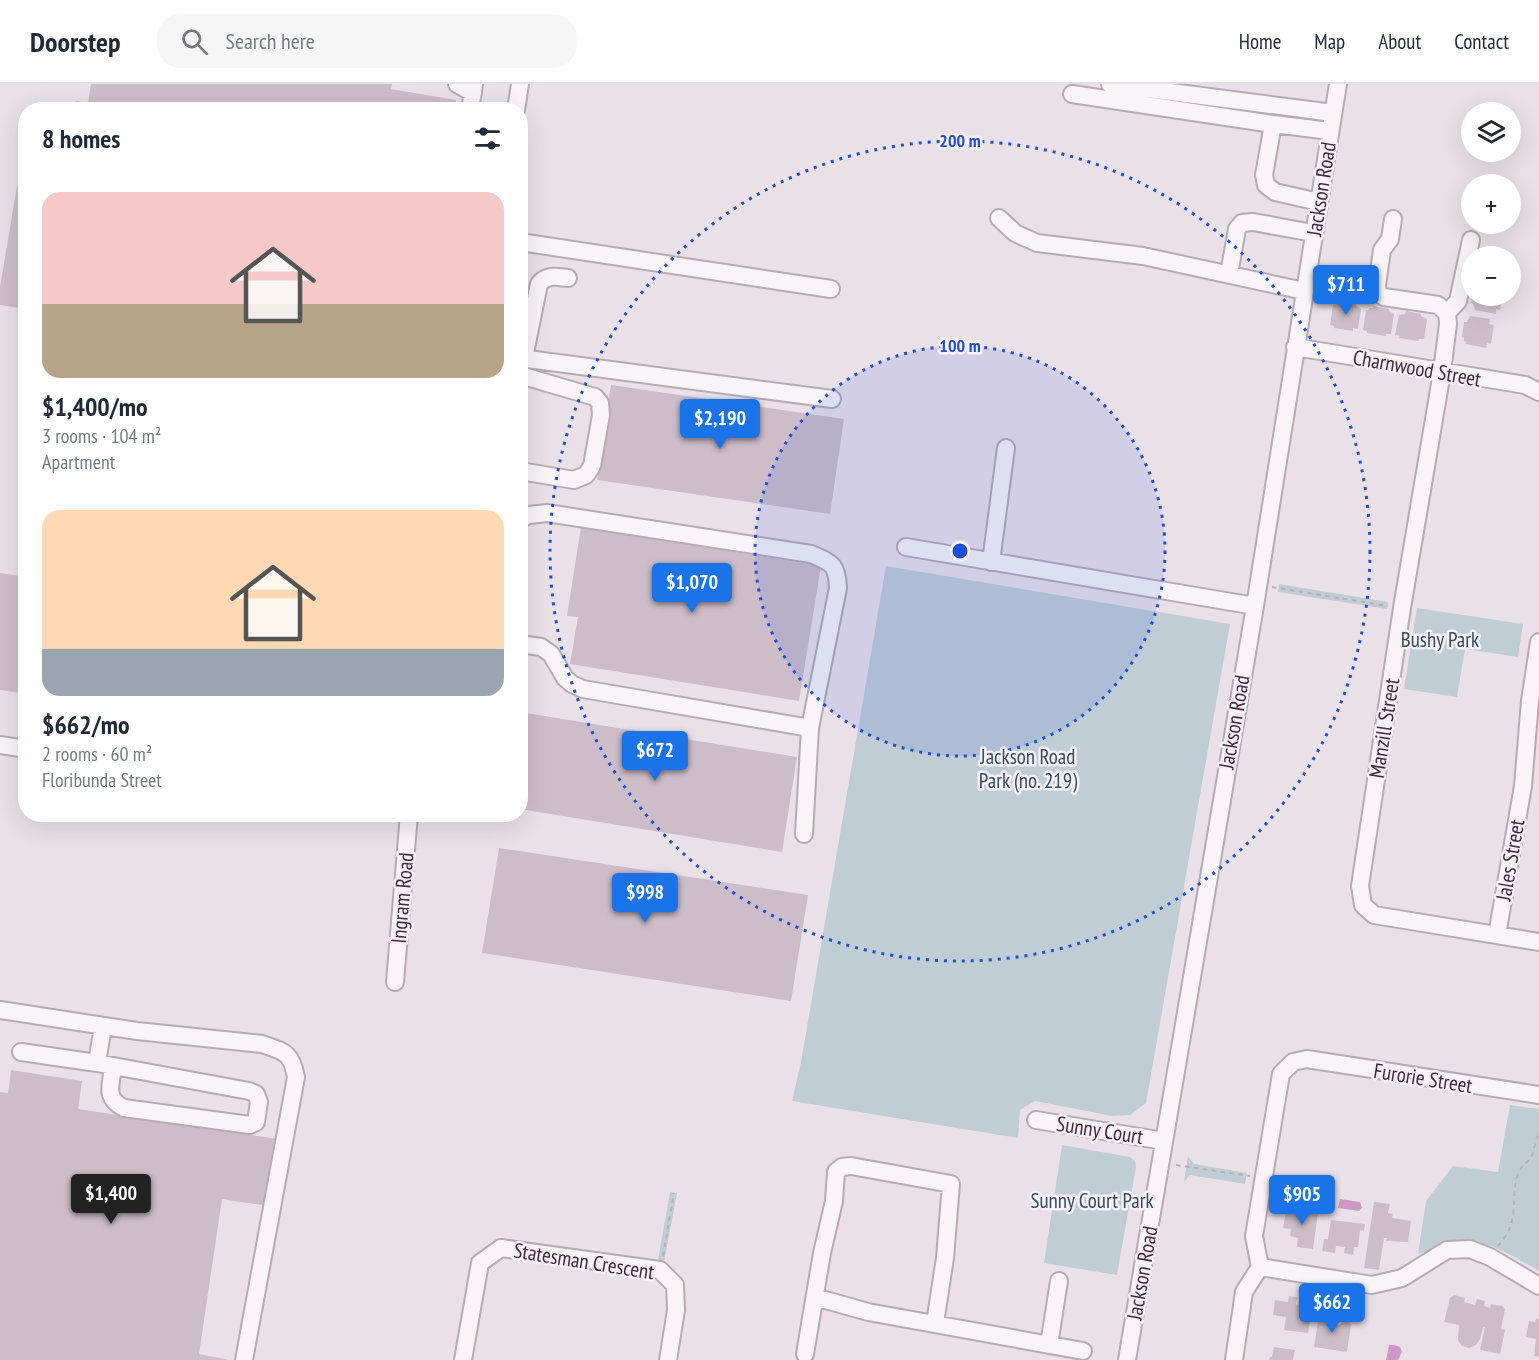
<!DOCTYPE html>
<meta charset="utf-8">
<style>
body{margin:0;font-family:"PT Sans Narrow",sans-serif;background:#f6f6f7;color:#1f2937;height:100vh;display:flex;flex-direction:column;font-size:22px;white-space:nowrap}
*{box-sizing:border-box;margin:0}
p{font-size:20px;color:#747a83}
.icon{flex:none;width:33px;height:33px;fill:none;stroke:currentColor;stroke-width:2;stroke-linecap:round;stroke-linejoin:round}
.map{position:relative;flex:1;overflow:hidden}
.sheet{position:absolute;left:18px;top:18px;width:510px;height:720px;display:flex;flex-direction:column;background:#fff;border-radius:24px;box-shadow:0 6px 24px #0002}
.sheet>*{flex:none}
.controls{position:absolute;left:1461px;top:18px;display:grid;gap:12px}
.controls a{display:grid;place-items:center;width:60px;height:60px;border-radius:50%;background:#fff;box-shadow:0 6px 24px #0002;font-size:30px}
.price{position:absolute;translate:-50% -51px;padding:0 14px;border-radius:6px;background:#1a73e8;color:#fff;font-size:20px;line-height:39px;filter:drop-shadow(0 2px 3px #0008)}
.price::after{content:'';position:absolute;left:50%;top:36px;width:18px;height:14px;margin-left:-9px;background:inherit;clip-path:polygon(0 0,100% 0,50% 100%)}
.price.active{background:#222;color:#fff}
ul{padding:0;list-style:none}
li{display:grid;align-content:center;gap:12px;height:318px;padding:0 24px}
li span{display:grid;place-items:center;height:186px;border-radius:18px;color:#555}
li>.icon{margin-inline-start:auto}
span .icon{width:108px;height:108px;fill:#fffc;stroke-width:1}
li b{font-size:26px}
h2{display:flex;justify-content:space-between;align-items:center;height:72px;padding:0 24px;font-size:26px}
header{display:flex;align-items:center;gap:36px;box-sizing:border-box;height:84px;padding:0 30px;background:#fff;border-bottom:2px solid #e0e1e3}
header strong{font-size:28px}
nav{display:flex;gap:33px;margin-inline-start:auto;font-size:21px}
.search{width:420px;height:54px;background:#f6f6f7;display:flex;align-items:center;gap:15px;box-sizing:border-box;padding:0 21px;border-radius:24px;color:#747a83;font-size:22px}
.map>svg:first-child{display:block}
.green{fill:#c1cdd5}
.water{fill:#cc9ac4}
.building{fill:#cdbdc9}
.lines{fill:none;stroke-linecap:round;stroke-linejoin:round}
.minor-casing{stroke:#b8aab4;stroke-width:20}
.path{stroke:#baafb7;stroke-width:2;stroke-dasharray:4.5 4.5;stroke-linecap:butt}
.minor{stroke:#f8f4f7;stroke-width:16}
.ring{fill:none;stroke:#1d4ed8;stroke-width:3;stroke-dasharray:3 6}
.labels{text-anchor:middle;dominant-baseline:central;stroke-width:5;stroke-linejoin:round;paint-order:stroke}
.street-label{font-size:21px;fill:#43283b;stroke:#f7f0f6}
.park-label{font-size:21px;fill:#344c60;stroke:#f7f0f6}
.centre{fill:#1d4ed8;stroke:#f7f0f6;stroke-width:3}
.ring-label{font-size:18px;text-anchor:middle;font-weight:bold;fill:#1d4ed8;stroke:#f7f0f6;stroke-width:5;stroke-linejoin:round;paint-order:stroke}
</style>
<header>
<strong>Doorstep</strong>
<div class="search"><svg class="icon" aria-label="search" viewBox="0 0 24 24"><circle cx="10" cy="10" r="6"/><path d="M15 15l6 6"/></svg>Search here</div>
<nav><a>Home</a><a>Map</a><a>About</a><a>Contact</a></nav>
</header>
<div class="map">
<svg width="1539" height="1276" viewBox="0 0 1539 1276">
<rect width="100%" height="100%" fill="#eae1e8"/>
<path class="green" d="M886,482l344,58 -84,479 -16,12 -18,1 -77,-15 -15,9 -2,28 -226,-37 9,-39z
M1279,500l109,18 -1,7 -109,-17z
M1417,524l106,16 -5,33 -53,-8 -8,48 -53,-8z
M1510,1021l29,4v162c-51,-30 -63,-37 -121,-17l8,-53 27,-35 45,6z
M1062,1061l68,12 5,4 1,6 -19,108 -73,-12z
M1188,1072l6,8 53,9 -2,11 -55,-9 -6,7z
M670,1108l7,1 -13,69 -6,-2z"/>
<path class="water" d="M1340,1115l20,3 2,6 -3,3 -21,-3z
M1394,1261l6,2 2,5 -4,8h-12l3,-15z"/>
<path class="building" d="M91,0h301l-1,5 65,11 -1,10h-380l1,-9 12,2z
M17,102l9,2v121l-26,-4v-18z
M1485,163l20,4 -1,5h-25v-3h3z
M1472,212h31l-3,14 -4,-1v5l-21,-4 -2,-6 -2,-1z
M1340,217l16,2v3l5,3 -3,20 -5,-1v3l-19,-3v-2l-4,-1 3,-20 7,-2z
M1373,222l16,3v2l5,3 -3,20h-5v2l-19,-3v-2l-4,-1 3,-20h3v-2h4z
M1406,227l15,3v2l6,3 -3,20h-5l-1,2 -19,-3 1,-2 -5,-1 4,-20 6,-1z
M1470,232l20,3 -1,5 5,1 -3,19 -4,-1 -1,5 -20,-4v-2l-2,-1v-3l-2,-1 2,-15h3z
M611,301l233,34 -14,95 -233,-34z
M581,443l240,39 -22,135 -229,-37 8,-47 -11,-1z
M0,489l26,4v117l-26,-4z
M520,628l277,45 -15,95 -262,-43z
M499,764l309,47 -17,106 -309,-48z
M11,986l71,11 -4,28 200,30 -10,67 -46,-7 -23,155 30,6h-229v-268l8,1z
M1374,1118l16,2 -2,9 5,1 -1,4 19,3 -3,21 -22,-1 1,-3h-3l-5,32 -15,-2z
M1292,1121l10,1v4l16,3 -5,36 -16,-2 1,-9 -8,-2 1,-7 -8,-1 3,-16 5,1z
M1331,1136l34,4 -1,7 -4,-1 -2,17h-4l-1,8 -9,-2 1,-6 -9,-1 -1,7 -13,-2 2,-12h4z
M1454,1211l11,3 -1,4 11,3 2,-6 8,2 -1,5 6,2 1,-4 11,2 3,3 -4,20 4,1 -5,24 -20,-4 5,-23h-2l-3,12 -4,6 -7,3 -7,-2 -4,-6 1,-15 -15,-3 6,-24z
M1289,1212l8,1 -1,7 2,1 1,-4 14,2 -5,30 -24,-3 2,-13 -13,-2 2,-15 13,2z
M1319,1230l15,2 -1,8 7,1 3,-4 6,1 2,3 -4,27 -33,-5z
M1536,1235h3v38l-5,-1 2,-17 -10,-2 3,-16 6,1z
M1274,1263l21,3 -2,10h-24l1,-3h2z"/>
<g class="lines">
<g class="minor-casing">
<path id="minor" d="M457,0l16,9
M1110,0l223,29
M1072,10l201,30
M470,26l4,-26
M516,26l4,-26
M1319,118l-44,-10 -9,-7 -2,-10 9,-51 57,7
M999,134l16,15 22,10 106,13 161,35
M1393,135l-3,20 -8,11 -5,35 1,8 6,4 54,8 9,8
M1471,156l-13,61 -11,12 1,11 -6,48 -40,236 -42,278 3,19 11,10 165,27
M520,158l311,47
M1229,190l8,-45 5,-6 11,-1 60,11
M1295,263l230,38 14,7
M520,274l312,41
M524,274l15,-74c8,-10 18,-7 29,-6
M520,291l75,22 5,6 1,12 -9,51 -6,9 -12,5 -54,-9
M520,435l9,-4 18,-2 264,41c21,9 26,10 27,34l-28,140 -6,106
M906,463l349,59
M991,478l15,-114
M520,560l21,3 10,7 14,24 7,6 11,5 227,39
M0,661l26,4
M1497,851l26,-149 7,-85 9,-59
M395,898l14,-168
M0,926l137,21 125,13c23,8 29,8 34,33l-52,283
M21,968l76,11 152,28 7,3 3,8 -3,20 -6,3 -126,-17c-20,-10 -13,-22 -11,-41
M97,979l6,-37
M1036,1036l128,21
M1260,1183l112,18 30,-7 45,-28 23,-1 20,8 49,29
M815,1213l53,15 215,39
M1049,1261l10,-64
M805,1270l17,-101 12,-52 2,-29 6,-5 9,-1 100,18 -6,74 -10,65
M463,1276l17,-97 21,-15 159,22 15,15 1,25 -8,50
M1127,1276l128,-754 83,-522
M1234,1276l10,-68 16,-25 -6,-31 27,-162 12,-12 14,-3 232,36"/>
</g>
<path class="path" d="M1272,503l116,19
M1176,1081l74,11
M1498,1162c7,-8 12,-15 14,-26 5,-22 -3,-48 19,-61l8,-28
M663,1172l11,-63"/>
<use href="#minor" class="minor"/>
</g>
<circle cx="960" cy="467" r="205" fill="#1d4ed8" fill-opacity=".12"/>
<g class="ring">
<circle cx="960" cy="467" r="205"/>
<circle cx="960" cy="467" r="410"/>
</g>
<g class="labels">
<g class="street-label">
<text transform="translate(1321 105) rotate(-81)">Jackson Road</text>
<text transform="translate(1417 284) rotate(10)">Charnwood Street</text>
<text transform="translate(1234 638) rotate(-80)">Jackson Road</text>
<text transform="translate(1384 644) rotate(-81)">Manzill Street</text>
<text transform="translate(1510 776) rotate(-80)">Jales Street</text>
<text transform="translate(402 814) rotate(-85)">Ingram Road</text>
<text transform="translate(1423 994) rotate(9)">Furorie Street</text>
<text transform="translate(1100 1046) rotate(9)">Sunny Court</text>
<text transform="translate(584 1177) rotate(9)">Statesman Crescent</text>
<text transform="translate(1142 1189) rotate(-80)">Jackson Road</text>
</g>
<g class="park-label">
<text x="1440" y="555">Bushy Park</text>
<text x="1028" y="672">Jackson Road<tspan x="1028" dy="24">Park (no. 219)</tspan></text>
<text x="1092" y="1116">Sunny Court Park</text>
</g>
</g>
<circle cx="960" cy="467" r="9" class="centre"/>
<g class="ring-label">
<text x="960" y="63">200 m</text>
<text x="960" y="268">100 m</text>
</g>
</svg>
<div class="controls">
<a><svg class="icon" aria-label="layers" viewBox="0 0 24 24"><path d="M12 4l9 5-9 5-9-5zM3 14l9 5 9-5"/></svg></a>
<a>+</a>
<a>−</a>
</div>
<b class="price" style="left:1346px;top:232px">$711</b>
<b class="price" style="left:720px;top:366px">$2,190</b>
<b class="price" style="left:692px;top:530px">$1,070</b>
<b class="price" style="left:655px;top:698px">$672</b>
<b class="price" style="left:645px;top:840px">$998</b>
<b class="price active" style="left:111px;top:1141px">$1,400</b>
<b class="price" style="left:1302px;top:1142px">$905</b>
<b class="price" style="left:1332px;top:1250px">$662</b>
<section class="sheet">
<h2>8 homes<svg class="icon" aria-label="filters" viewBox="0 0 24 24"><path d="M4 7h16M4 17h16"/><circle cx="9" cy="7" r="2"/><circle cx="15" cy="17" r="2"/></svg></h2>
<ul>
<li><span style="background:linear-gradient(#f6c9c9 60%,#b9a48a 0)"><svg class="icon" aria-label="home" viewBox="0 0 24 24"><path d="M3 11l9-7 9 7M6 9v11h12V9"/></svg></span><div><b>$1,400/mo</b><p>3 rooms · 104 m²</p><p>Apartment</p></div></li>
<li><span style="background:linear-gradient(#ffd9b3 75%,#9aa5b1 0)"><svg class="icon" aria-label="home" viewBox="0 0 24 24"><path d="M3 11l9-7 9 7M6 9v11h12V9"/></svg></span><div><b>$662/mo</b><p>2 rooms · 60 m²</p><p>Floribunda Street</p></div></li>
</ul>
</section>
</div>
